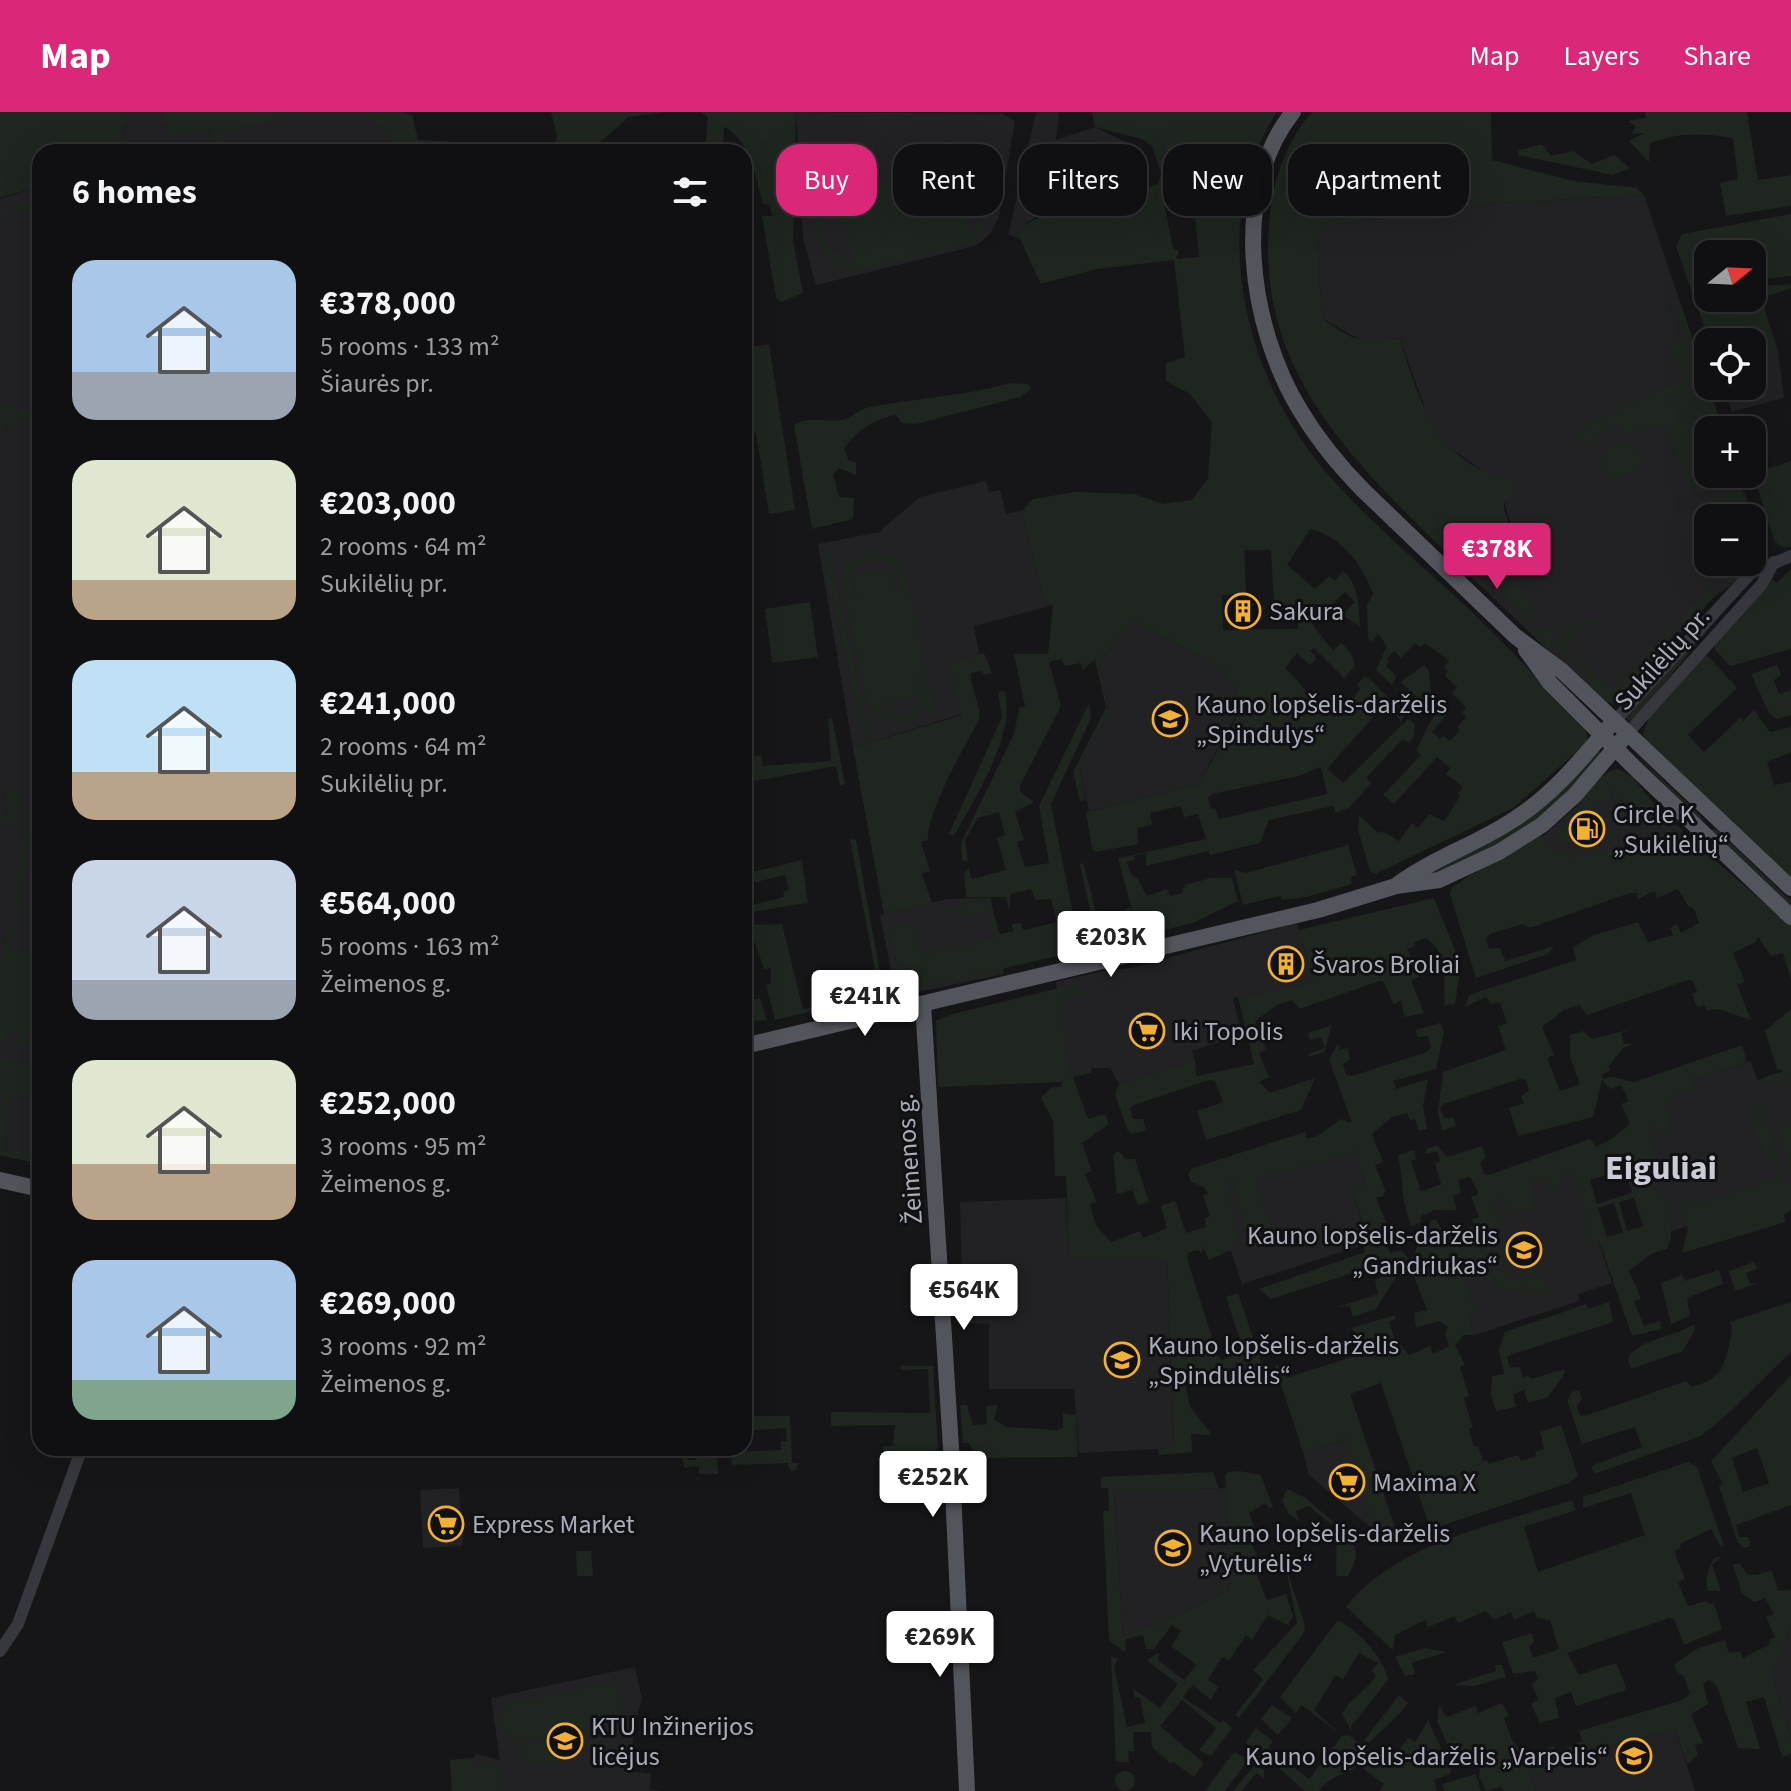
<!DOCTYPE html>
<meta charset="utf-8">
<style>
body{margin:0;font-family:"Source Sans 3",sans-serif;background:#19191b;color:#f1f3f6;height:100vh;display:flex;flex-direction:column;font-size:30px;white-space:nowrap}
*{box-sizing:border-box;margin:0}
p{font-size:26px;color:#9c9d9f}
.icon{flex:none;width:44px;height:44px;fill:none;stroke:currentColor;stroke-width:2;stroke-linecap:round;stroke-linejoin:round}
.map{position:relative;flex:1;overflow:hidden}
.details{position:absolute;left:32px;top:32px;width:720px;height:1312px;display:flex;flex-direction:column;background:#101012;border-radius:24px;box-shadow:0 8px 32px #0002,0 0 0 2px #303032}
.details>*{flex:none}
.banner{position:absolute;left:776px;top:32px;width:760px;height:72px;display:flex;gap:16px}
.needle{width:52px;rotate:72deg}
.fabs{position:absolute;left:1694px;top:128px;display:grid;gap:16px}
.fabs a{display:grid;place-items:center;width:72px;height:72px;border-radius:16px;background:#101012;box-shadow:0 8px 32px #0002,0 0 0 2px #303032;font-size:40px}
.price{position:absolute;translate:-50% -68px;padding:0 18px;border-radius:8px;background:#fff;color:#222;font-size:26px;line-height:52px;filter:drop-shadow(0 2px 4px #0008)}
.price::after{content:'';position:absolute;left:50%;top:48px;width:24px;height:18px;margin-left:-12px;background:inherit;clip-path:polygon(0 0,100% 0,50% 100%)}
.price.active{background:#db2777;color:#fff}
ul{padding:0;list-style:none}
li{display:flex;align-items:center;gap:24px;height:200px;padding:0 40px}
li span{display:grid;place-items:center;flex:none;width:224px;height:160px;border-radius:24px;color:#555}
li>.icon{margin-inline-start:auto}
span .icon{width:96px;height:96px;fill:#fffc;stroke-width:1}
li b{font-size:34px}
h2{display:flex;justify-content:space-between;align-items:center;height:96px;padding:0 40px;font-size:34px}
.chip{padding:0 28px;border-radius:24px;background:#101012;box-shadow:0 8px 32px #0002,0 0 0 2px #303032;font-size:28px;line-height:72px}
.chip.active{background:#db2777;color:#fff}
header{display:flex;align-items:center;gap:48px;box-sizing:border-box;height:112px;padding:0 40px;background:#db2777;color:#fff}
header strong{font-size:38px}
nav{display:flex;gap:44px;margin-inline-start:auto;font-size:28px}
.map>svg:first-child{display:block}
.built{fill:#222225;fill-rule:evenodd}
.green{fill:#1e261f;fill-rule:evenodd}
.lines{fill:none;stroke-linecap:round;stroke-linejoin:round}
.minor{stroke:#37383d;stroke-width:12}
.major{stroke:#53555c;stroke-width:16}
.labels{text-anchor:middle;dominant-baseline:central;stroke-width:6;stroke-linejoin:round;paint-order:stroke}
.poi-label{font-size:26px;fill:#a8adb8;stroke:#111113;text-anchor:start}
.street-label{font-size:26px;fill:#a8adb8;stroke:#111113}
.district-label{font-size:34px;font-weight:bold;fill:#c9ccd4;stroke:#111113}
</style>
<header>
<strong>Map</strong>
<nav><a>Map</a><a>Layers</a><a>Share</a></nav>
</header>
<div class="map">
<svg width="1791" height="1679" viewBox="0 0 1791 1679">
<rect width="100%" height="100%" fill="#161618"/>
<path class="built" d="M129,0h33l6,23 44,-5 7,4 83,-22h103l7,3 6,25 67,4 2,8h-360l-4,-19z
M796,0l206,2 13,7 -16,96 -9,17 -13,11 -14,4 -147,36 -13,-47z
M1036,0h23l-3,28 39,-13 31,15 -3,35 -83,38 -18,11 -3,12 -11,-3z
M40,74v978l-40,-9v-956z
M1644,83l79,235h-15v44h30l23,75 -2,8 -25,26 -20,14 -100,107 -13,-4 -132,-125 21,-27 30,10 -16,-57 -15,-26 -44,-31 -15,-21 -30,-85 -35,5 -43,-25 -5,-78 11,-15 171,-22zM1708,406h44v44h-44z
M1778,239l6,47 -52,14 -8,-26h28v-27z
M986,369l3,11 11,-2 6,24 16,-3 24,96 -72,19 5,28 -29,8 11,52 -108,34 -35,-204 61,-12 41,-35z
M1135,509l90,50 12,23 1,18 -40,72 -109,27 -10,-45 30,-54 -10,-51z
M1617,657l17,9 16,21 46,45 -27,-2 -207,39 77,-48 3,4 34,-30 7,-13z
M991,786l13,76 -105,22 -4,-5 -15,-76 67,-16z
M1130,794l10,35 -25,4 -5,-21z
M1297,811l16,59 -80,16 9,37 -50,16 3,9 -76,24 -9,-16h-18l-22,5 -14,-91 51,-12 24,-2z
M1751,949l6,19 34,-11v124l-144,46 -30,-94 27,-8 -12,-38z
M1351,1026l14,45 -14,5 18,55 -127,41 -33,-100z
M1574,1052l38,119 -34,11 1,7 -104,34 -30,-92 32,-10 26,-47z
M1066,1086l3,61h98l7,189 -95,5 -5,-64h-85v-65l-26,-1 -3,-121z
M1350,1326l33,100 -74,-63 -6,-23z
M459,1376l4,58 -40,2 -3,-58z
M1226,1376l5,94 -3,8 -55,28 -50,18 -9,-145z
M1791,1516v109l-19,-63z
M635,1555l7,32 -8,28 -3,44 20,3 -1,15 13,2h-211l-2,-31 24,-2 2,-4 24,6 -9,-62z
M1675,1616l20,63h-159l-5,-15 75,-28z"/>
<path class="green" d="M0,0h129l-6,21 4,19h-87v34l-40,12z
M162,0h149l-92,22 5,18h-7l-6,-22 -44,6z
M361,0l51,3 6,25 67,4 2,8 -6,-4 -79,-3z
M551,0h117l-39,5 -40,35h-36l4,-16z
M700,0h96l-3,129 10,52 -22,9 -5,-4 -14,-82h10l-2,-11 -7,-1c-7,-25 -13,-65 -39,-77l-1,25h-18l3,-35z
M1092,0h185c-71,107 -33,262 45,355 42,51 99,97 148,143 38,36 72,75 110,112l6,8 2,12 -75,66 -138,66 -5,-3 -12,-41 1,-15 19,18 3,-2 18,10 13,-18 6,5 11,-14 15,7 16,-25 -2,-3 5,-6 -17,-13 4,-6 -13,-11 -43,47 -11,-9 38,-40 -5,-5c8,-12 10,-23 19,-35l-34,-33 23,-17 5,6 2,22 16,21 -15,18 8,7 3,-3 7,5 10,-11 -3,-3 9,-10 -4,-5 4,-5 -14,-14 5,-6 -12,-11 3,-5 -4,-4 5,-6 -24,-18 -4,4 -6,-4 -14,15 -7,-7 -7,8 2,3 -3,4 11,10 -5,9 -16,-15 11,-24 -9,-12 -7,8 -3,-4 -1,-33 6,-11c-10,-29 -32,-58 -63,-65l-23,36 28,24 14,-13 6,5 8,-10c16,13 16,37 17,56l-17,-12 12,-13 -10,-10 -18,17 -11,-5 -42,1 -3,-55h-27l2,44 -24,1 1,35 75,-1v-10l8,-3 27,35 8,-8 10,10 4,13 -11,12 -30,-30 -4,3 7,7 -7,7 -13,-12 -12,15c17,16 31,38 49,49l26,-28 -3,-5 9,-8 40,38 -5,8 -12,-18 -6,2 -56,63 16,14 65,-64 7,5 -1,13 -5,6 -6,-4 -37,39 5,5 -21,24 -14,6 -3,-7 -64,14 -9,23 -50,12 -1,-4 -63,15v-13l-12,3 1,3 -8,3 4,13 7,4 9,17 20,-7 3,7 12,-3 3,-8 26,-7h21l6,23 -45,22 -54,13 -21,-78 88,-19 -8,-25 -14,3 -3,-11 -31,7 2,12 -15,3 1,16 -42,8 -4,-3 -6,-37 112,-28 35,-59 5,-13 -1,-18 -12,-23 -90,-50 -36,40 10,51 -30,54 7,34 -6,1 -7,-29 33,-64 -11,-48 -13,10 -1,-7 -16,3 -4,-7 -12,3 12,44 -41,80v5l14,11 -19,10 9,28 -7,2 8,25 24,-4 -10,-57 50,-103 2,15 -40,86 23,114 17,-4 -11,-49 3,-3 20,78 -3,6 -199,46 -12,-65 24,-6 9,33 22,-5 3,3 48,-15 -6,-26 -24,5 -2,-7 -22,5v-3l26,-7h23l10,30 13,-3 -1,-7 9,-1 2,7 34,-8 -6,-23 -16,1 -4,-11 -20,5 -2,16 -3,-13h-40l-2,-23 4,-6 4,11 34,-9 -9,-32 8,-3 -6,-23 -21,6 -13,22 3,21 -6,-1 -1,-17 53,-109 5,-26 6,-2 -11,-52h34l5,-49 -7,2 -24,-96 11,-12 42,-7 59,2 29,10 29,-4 16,-22 4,-56 -22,-28 -24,-13v-18l19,-6 -11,-97 -77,9 -56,15 -22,-47 3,-11 101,-49 23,11 12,-4 3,-11 -9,-27 -11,-7 -46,-12zM1168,86l25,1 6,58 -23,2 3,-8 -6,-3 -9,-45zM1321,655l6,27 -108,25 -4,-11 -4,1 -3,-11 4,-4 87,-18z
M1312,0h179l1,48 82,21 63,7 7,7 -145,8 -170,22 -12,15 5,78c30,23 40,26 78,20 19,66 38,128 114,142l-1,16 -9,5v8l17,49h-21l-10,-9 -21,26c-101,-101 -213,-193 -200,-351 3,-39 16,-82 43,-112z
M1645,0h102l11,68 33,-5v31l-65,10 -6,-33 18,-4 -5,-41c-31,-5 -53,-6 -83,5l-1,19 -20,-21 15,-8 -12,1 3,-8 -7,-5 18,-3z
M1542,32l9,12 22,-5 19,13 22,-9 16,13 -17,7 -95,-20 1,-5z
M958,52c39,9 46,55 13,77l-118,30 -21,-9 -15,-19 -2,-20 8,-16 -9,2 -2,-8zM954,60c32,3 43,43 16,61zM838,90l16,60 -1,1c-28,-7 -44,-42 -15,-61z
M974,70l9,33 -16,4 -9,-33z
M40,87v27l-11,-4 -4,-13 -25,6v-5z
M1791,102v62l-39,4v-26h-44v36l-16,3 -16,-47 6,-12z
M1791,172v4l-30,10 17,53 -26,8v-17h-43l-14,-43 57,-1v-11z
M1678,194l4,1 41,123h-15v44l30,1 -4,5 -35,12 -13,-9 -20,-59 -42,10 -6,-10 -31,19 -16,-2 19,-19 93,-42 -13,-38 14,-4 -8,-30 -15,3v-2z
M769,232l26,166 -26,4 -13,-81 -12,-2v-83z
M1011,271l17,1 3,5 -11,8 -104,27 -14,-1 -6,-8c-21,3 -39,16 -52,33l5,13 7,1v13l-17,-7 -6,6 6,23 15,1 -1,21 -41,10 -18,-104c16,-10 30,-2 48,-5 10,-2 17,-11 28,-13 47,-9 94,-11 141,-24z
M14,291l3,10 20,-5 2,10 -39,8v-19z
M1629,328l14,21 -1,7 -28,12 -10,-3 -7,-16 10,-5 1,-9z
M1791,349v86h-9l-7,-5 -22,-68z
M1737,377l7,3c16,50 29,50 -10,91h-5l-12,-15 7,-3 -1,-3h29v-44h-44l-6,4 -6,-18z
M869,439l26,5 9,10 32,145 -8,3 -2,-7c-17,24 -44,18 -59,-4l-26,-124 5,-13zM870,448c22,-1 28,10 31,30l-5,1 -4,-22 -39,8 5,22h-4c-4,-19 -4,-31 16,-39zM918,562l5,23 -13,15 -10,3 -19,-7 -1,-4 40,-8z
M830,442l40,180 -7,2 -40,-181z
M1791,457v80l-61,17 -15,-16 -1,-7 58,-64 5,4z
M1496,459c22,6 36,28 44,48l-12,-1 -40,-40z
M1709,466l6,6 -1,13 -28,31 -4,-5 -16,17 6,3 -58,61 -13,-4 -14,-20 2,-3 -34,-32 10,-17 30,-11 4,4 -5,5 -4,-3 -24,25 47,43 98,-106 -5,-5z
M810,490l8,55 -46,6 -7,-54z
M1724,499l-90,108 -8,3 1,-5z
M1555,516l-5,24 -24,-23z
M984,541l8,20 -8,2 -2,-4 -11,2c-2,14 14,37 6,51 -12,21 -51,90 -49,116l-7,2 9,29 -8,3 10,29 -48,11 -31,-166 108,-33 -12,-53z
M1708,544l29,32 -49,47 16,17 37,-35 2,4 11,-11 16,22 21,-5v25l-24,10 7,23 17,-3v98l-145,-138 -3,-8 7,-19 52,-58z
M1777,553l4,10 -7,5 5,14 12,-4v25l-14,4 -8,-6 -18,-39z
M1005,579c11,44 -29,105 -51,145l-5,-2 53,-117 -4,-25z
M828,606h4l13,66 -5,2 -4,-20 -92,17v-24l17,-4 2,11 68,-5z
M40,634v30l-20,134 -8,-3z
M1631,637l70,67 2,4h-5z
M1599,638l2,4c-30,34 -62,71 -103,93 -22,11 -47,20 -70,29l-3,-7 37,-16z
M1617,657c19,5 34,35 50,51l-2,8 -13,1 -29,-31h-8l-5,-11 1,12 -25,11 1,6 -15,9 1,14 -11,4 -6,-12c6,-5 15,-12 19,-18 11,-19 18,-37 42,-44z
M3,676l18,5 -4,32 -17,-4v-10l2,6 7,-2z
M1716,717l75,72v8l-80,-79z
M1539,721l11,15 17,4 2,5 54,-9 16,-11 17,6 40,1 95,82v54l-8,-27 -12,3 -13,-19 -2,5 -23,11 12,29 -8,3 14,35 -33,-11 -11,1 -2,-5 -8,2 -5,-13 5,-2 -4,-11 -5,-1 -101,35 -8,-10 -15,5 -22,17 12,28 -7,3 13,33 20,-7 -10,-28v-21l13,-4 9,8 40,-10 -11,4 3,11h9l-10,4 -14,18 1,5 -8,3 1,5 10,-2 21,5 108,-37 5,17 -52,17 -3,11 -23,8 -3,7 6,27 -4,5 -13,-10 -5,1 4,34 -7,1c-8,17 9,32 24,37v38l-4,11 -16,5 -22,17 12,27 -7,4 10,24 16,-5 1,8 -29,7 -33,-95 -14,1 1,-24 -11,-42 -7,-5 -14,26 -6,-5 1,-9 -10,-5 -7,4 1,23 -6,7 -14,-3 -15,-12 -8,13h8l5,7 -8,17 5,14 -11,4 -3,9 5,11 10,-1 19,10 18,-8 10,9 3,11 -48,-1 -20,-15 -12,-19c-16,12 0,37 6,52l-3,4 -6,-1 7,22h-11l-9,10 10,20 -5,2 9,29 -5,2 9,30 -4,1 5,18 4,-1 5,15 4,-1 2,4 29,-9 3,6 15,-5 -1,-4 9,-3 -4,-17 21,-7 17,51 -9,7 -143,48 -2,-4 5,-2 -48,-142 -31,11 48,142 -8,2 -15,-12 -29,-87 -43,13 -28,-86 4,-1 4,11 6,1 75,-24 5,-4 -4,-11h-9l-4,-10 43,-13 1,4 -7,3 5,15 15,18 21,-9 3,8 16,-8 -4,-12 3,-7 -9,-6 -23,7 -2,-15 13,-3 -18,-47 23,-43 4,-1 10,18 28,-12 -2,-6 7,-2 -8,-20 8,-3 -9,-17 -12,3 3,13 -8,3 4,14h-22l-14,6 -1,6 -8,4c-12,-26 -8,-44 -14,-71l16,-5 2,9 -5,2 10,30 20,-7 -6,-21 5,-2 -3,-10 -12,3 2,-5 10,-4 10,12 35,-11 4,12 -6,5 4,11 5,1 101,-36 6,7 13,-5 21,-17 -9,-20 8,-3 -8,-16 -11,4 -8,-9 -9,37 -75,19 -9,-28 15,-5 -3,-7 8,-5 -3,-11 -6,-1 -76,25 -4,3 4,11h10l2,8 -14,5 -4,-19 5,-40 63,-22 -8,-24 9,-3 -7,-21 -9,2 -5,-7 -21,10 4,-12 107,-35 -3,-13 21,-12 44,-13 10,20 25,-7 -3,-7 7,-4 4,9 18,-10 -5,-14 -6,-3 -10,-17 -21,9 -2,-7 -17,8 -2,-6h-6l-100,35 -7,-4 -33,10 -4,4 3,11 11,-1 5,13 49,-15 -6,8 -72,24 -26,-84 2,-7zM1627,1057l7,23 -37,12 -7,-24zM1636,1085l8,29 -17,5 -8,-29zM1614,1091l9,29 -16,5 -9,-29z
M850,727l6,1 28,155 -109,25 -9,-35 5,-2v-15l-7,1 -9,-27h-5l-4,-17 36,-1 21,85 76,-19z
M1348,733l9,30 -6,2 1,7 -46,13 -24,3 -2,-4 -37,9 -9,-36 11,4z
M802,748l6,43 -64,10v-6l40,-10 -1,-5 6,-2 -4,-15 -41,10v-11z
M40,752v184l-23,-6 6,-11 -7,-4 -4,7 -7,-1 -1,9 -4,-2v-66l8,-50 7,3 -5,22 25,5 4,-21 -14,-3 8,-65z
M1434,786l27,67 -6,39 -10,1c-2,-24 4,-54 -20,-67l-11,4 1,4 -8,3 12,28 -8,3 13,33 -20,4 -3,-17 -7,5 -10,-23 -5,-1 -79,28 -8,-9 -15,5 -22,16 11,29 -7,3 10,24 -10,5 11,11 45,-15 -14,32 -95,30 -9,-29 26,-9 -8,-21 -6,-1 -75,25 -4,3 3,11h10l3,11 -13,4 -5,-3 -13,-37 4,-10 76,-24 1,16 58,-12 -16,-67 75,-15 -14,-52z
M1079,871l4,11 -22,5v4l9,70 22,-5 -1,5 -18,4 15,42 17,-5 4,10 -27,19 10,28 -7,3 12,28 -7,3 6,20 15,17 29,-11 3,7 24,-10 -6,-22 14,-5 11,32 20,-6 -1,-9 5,-2 -7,-21 5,-2 -4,-6 -13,-5 -3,-8 5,-6 112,-36 2,7 12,-4 22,-16 11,4 -23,-64 9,-15 2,6 7,-2 3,11 -7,5 3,11 6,1 75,-24 4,-5 -3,-11 -10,1 -3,-7 25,-7 4,9 -8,37 -43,12 3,8 32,-10 -5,27 4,23 -8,2 -4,-12 -5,1 -3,-7 -15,4 -20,17 11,28 -8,3 10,25 -2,6 -7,2 12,28 -8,3 10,24 12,-3 6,8 -32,51 -23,8 -4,-11 -12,1 41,-13 -3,-13 7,-5 -4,-11 -107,34 -12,-10 106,-37 -2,-7 6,-3 -18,-55 14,-4 -11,-33 -5,4 -92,25 16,59 -24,7 -16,-63 -5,1 9,56 -6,11 -22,10 -6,-13 -1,6 -4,-3 -10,3 -1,6 31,97 4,4 22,-9 -18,-54 12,-4 28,83 -11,4 -46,-5 -25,2 6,30 20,25v3l-19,-1 1,18 -33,3 -1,-6 16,-2 -7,-188h-98l-3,-83h-11l-2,-55 -12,-23 11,-11h10v-5l-124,5 -2,-66 16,-7z
M760,886l7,22 -19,1 -4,-19z
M1791,897v79l-7,-10 -20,6 -2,-6 22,-7 -7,-2 -12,-38z
M1332,913l-8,27 -15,5 -1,-3 17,-6 -4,-11 -11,3 -2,-7z
M1,945l39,10 -1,31 -27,-4 -9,55 37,7 -1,8 -39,-9z
M1762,990l25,82h4v26l-7,5 2,7 -104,31 6,-25 -10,-20 2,-8 29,1 72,-24 -5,-18 -9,3 -19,-55z
M1791,1012v47l-13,-42z
M1118,1039l8,8h9l14,43 -11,3 -6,-15 -15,4 -4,-39z
M1754,1150l3,7 -11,4 4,11 11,-2 -26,9 -6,-20z
M1719,1158l4,14 -36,14 3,18 -19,8 -10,-41 21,-8 3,6z
M1609,1190l4,20 -106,34 3,12 10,-1 3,10 6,-1 2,3 33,-10 1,4 -17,24 -20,6 -4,-13 -11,4 3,13 -20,4 -5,-16 1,-19 12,-2 -5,-25 6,-17 81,-28 2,5z
M1791,1190v50l-61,60 -29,24 -107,38 -3,-8 51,-19 -7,-20 -53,17 -15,-44 5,-8 7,-2 3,10 -5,5 3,10 5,1 101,-35 6,6c29,-9 31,-17 38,-46 2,-9 3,-10 0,-19z
M1694,1212l1,5 -12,22 -52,18 -3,-11c13,-21 46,-20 66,-34z
M901,1254h32l5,82 -9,13h-46v-15h10l2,-21 -64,1v-14l99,1 -2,-44 -27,1z
M1791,1263v130l-55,20 3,12h9l3,9 -7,2 -6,-5 -19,-57 4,-2 -12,-23zM1757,1336l12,35 -26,9 -11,-34z
M960,1293h7l6,20 14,-1 -1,-18 12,-1 -4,14 12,8 51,3 6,-3v-14l13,2 2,42 -100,1 -9,-15h-6z
M744,1304h46l2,47h7l-3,7 -6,1 -2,-8 -56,2 -2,-13 51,-2v-9h6l-1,-13 -42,3z
M681,1336h6l1,12h8l3,-12h12v5h6l1,21h-19v-8l-15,2z
M1688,1350l9,5 27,79 -3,1 -10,-18 -31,15 1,4 -7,3 11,28 -7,3 10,24 19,-5 1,3 6,-1 8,26 -38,16 -10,-26 -5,-1 -102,35 12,22 37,-12 10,24 -2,4 -48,15 -5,-14 -16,6 4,20 -19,5 -9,-19 7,-4 -6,-16 6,-6 -3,-7 -22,3 -11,-32 30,-9 2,9 -5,5 4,11 26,-9 -9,-29 -13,-2 -3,-7 -20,9 -3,-8 -17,8 -8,-9 -28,12 -3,-7 -27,11 -3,-7 -30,15 -2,15 -47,-43c48,-63 153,-84 226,-107l4,10 -52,17 14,45 107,-37 -14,-42 -48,15v-11z
M1239,1359l22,4 12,32 -4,1 -3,-5 -17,10 11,29 -8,3 12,27 -7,3 10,25 19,-6 7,22 -5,9 -20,-10 -16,25 -6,-5 -17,26 -7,-4 -14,22 10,8 -7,13 -18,-15 -10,12 38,26 2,-3 9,8 -21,28 -12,-6 17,-22 -34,-28 -22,26 44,37 -10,14 -21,-15 -2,2 -19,-17 -1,-15h-18l1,19h-6l1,11h-13l-5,-105 7,1 -4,9 13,60 18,-4 -5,-26 -5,1 -2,-10 27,20 18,-24 -32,-24 13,-7 -1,7 26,20 12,-15 -25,-19 10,-15 -9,-6 -18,24h-8l-3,-14 -17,4 -1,13 -16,-12 -6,-129h6l-1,-23h-7v-11l112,-5 6,16 -105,4 9,144 50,-18 55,-28 3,-8 -6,-106 3,-4z
M1287,1377l19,9 27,24 -1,3 -23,-19 -13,5 3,10 -10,-7 -7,-13z
M1341,1418c18,16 19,24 7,46h-12l1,-43z
M591,1439l2,25h-16l-1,-25z
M1722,1444l-10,9 9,26h-13c-4,-12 1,-22 6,-33z
M1740,1451l7,11 9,1 16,-5 6,21 13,-1v38l-19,46 19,63v17l-9,3 -18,-60 -18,5 14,47 -22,-1 -21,-61 -7,-7 -7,3 5,21 -17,10 12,29 -8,2 3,10 -11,9 -12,-36 -69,20 -75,28 5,15h-32l-3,-4 -15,4 -7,-14 1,-10 15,-5 1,-10 -16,-4 -28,7 -15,-34 2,-16 8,12 28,-11 3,7 24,-10 7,13 -5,2 7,20 14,19 29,-11 3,7 25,-12 -3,-10 103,-31 8,-6 -6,-18 -7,-4 -3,-7 22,-16 29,-9 4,13 11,-2 3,7 27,-14 -1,-4 6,-3 -9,-20 8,-3 -9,-16 -11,4 -12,-9 -9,-28z
M1285,1452l20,62 -1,7 -65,85 -4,-3 28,-36 -10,-9 44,-47z
M1338,1508c21,12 45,36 50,60l-37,46 1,6 -10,-18c12,-20 22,-20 34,-38l-4,-6 6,-7 -19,-10 -16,26 -7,-4 -22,35 28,26 7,-1 33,26 2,-2 6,4 18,-25 7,4 13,-22 23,49 -1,5 -16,6 3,11h-58l5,-7 -26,-19c-11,11 -26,8 -39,26h-14l-26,-23 3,-9 27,20 33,-43 -40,-31 -6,8 -16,-16z
M1424,1536l22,4 -34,11 3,11 -10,2 -10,-19z
M1495,1553h7l4,12 -32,9 -21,-1 43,-14z
M605,1571c19,5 24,23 10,38l-92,21 -15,-4 -8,-11 2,-16 8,-8z
M1399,1583l9,8c-12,16 -25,25 -39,40l-5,-3z
M1272,1593l20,13 -14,17 -17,-16z
M1256,1616l17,13 -4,7 7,6 -4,6 -27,-17z
M521,1631h40v21h-40z
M1234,1640l13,7 -2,5 -20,27h-20z
M475,1646l1,10 3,-3 20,2 1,24h-48l-2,-31z
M1255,1653l9,5v8l-8,-5 -14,18h-9z
M1115 1669a10 10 0 1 1 20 0a10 10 0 1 1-20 0Z
M1476,1662l5,17h-37l-2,-7z"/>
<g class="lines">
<path class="minor" d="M1615,609l136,-148 40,-17
M1627,622l135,-150 12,-22
M0,1539l18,-27 64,-176"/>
<path class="major" d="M1293,0c-64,80 -43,216 7,298 18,30 40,57 65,82l150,144 47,35 229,217
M1526,538l24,33 84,84 157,150
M1398,772c37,-27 80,-40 118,-66 36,-23 65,-58 92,-90
M923,892l28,444 16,343
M744,934l574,-136 78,-24 43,-6 60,-28 43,-27 33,-30 52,-61
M0,1068l40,9"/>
</g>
<defs>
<g id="building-ring" transform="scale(1.8)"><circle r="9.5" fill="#111113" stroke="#f2b134" stroke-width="1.5"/><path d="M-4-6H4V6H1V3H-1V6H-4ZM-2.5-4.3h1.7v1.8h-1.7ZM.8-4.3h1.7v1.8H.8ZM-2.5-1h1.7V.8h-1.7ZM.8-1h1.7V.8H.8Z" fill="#f2b134"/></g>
<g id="school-ring" transform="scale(1.8)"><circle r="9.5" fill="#111113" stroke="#f2b134" stroke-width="1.5"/><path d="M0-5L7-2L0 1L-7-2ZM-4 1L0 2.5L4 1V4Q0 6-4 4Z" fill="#f2b134"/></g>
<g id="fuel-ring" transform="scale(1.8)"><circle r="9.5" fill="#111113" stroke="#f2b134" stroke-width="1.5"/><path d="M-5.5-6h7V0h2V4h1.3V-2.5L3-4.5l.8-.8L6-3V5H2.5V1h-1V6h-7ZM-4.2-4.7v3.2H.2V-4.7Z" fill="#f2b134"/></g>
<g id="supermarket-ring" transform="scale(1.8)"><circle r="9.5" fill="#111113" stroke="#f2b134" stroke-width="1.5"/><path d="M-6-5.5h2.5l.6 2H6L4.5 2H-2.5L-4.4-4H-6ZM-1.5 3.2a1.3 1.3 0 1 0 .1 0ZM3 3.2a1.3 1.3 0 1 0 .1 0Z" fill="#f2b134"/></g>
</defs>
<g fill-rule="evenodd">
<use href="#building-ring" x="1243" y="499"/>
<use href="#school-ring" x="1170" y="607"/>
<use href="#fuel-ring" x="1587" y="717"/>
<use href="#building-ring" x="1286" y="852"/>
<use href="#supermarket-ring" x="1147" y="919"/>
<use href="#school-ring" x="1524" y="1138"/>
<use href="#school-ring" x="1122" y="1248"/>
<use href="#supermarket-ring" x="1347" y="1370"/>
<use href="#supermarket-ring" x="446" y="1412"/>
<use href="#school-ring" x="1173" y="1436"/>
<use href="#school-ring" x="565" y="1629"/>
<use href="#school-ring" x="1634" y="1644"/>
</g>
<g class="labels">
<g class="poi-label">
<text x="1269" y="499">Sakura</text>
<text x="1196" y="592">Kauno lopšelis-darželis<tspan x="1196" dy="30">„Spindulys“</tspan></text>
<text x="1613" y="702">Circle K<tspan x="1613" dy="30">„Sukilėlių“</tspan></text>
<text x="1312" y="852">Švaros Broliai</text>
<text x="1173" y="919">Iki Topolis</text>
<text x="1498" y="1123" text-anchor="end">Kauno lopšelis-darželis<tspan x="1498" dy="30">„Gandriukas“</tspan></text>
<text x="1148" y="1233">Kauno lopšelis-darželis<tspan x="1148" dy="30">„Spindulėlis“</tspan></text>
<text x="1373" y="1370">Maxima X</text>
<text x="472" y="1412">Express Market</text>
<text x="1199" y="1421">Kauno lopšelis-darželis<tspan x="1199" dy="30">„Vyturėlis“</tspan></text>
<text x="591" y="1614">KTU Inžinerijos<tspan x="591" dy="30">licėjus</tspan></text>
<text x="1608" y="1644" text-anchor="end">Kauno lopšelis-darželis „Varpelis“</text>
</g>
<g class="street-label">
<text transform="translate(1662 547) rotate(-48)">Sukilėlių pr.</text>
<text transform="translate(909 1047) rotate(-94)">Žeimenos g.</text>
</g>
<g class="district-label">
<text x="1661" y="1056">Eiguliai</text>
</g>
</g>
</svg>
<div class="fabs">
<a><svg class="needle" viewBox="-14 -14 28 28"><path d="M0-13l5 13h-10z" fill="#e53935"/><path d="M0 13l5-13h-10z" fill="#9c9d9f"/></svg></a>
<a><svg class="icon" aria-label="locate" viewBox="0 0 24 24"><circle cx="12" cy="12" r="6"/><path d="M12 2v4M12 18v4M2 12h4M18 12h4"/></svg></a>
<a>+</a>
<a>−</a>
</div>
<b class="price active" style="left:1497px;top:479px">€378K</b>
<b class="price" style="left:1111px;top:867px">€203K</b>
<b class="price" style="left:865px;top:926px">€241K</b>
<b class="price" style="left:964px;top:1220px">€564K</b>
<b class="price" style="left:933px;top:1407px">€252K</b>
<b class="price" style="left:940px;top:1567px">€269K</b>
<div class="banner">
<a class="chip active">Buy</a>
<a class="chip">Rent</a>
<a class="chip">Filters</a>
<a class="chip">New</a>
<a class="chip">Apartment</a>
</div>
<section class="details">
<h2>6 homes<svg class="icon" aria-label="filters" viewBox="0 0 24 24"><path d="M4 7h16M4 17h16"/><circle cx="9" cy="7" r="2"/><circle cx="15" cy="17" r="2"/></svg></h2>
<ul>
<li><span style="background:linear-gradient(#a9c7e8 70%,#9aa5b1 0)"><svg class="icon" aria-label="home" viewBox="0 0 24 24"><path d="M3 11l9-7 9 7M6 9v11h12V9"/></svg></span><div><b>€378,000</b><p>5 rooms · 133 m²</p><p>Šiaurės pr.</p></div></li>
<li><span style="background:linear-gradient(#dfe7d0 75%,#b9a48a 0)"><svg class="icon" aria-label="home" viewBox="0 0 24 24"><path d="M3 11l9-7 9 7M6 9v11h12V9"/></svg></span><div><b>€203,000</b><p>2 rooms · 64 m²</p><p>Sukilėlių pr.</p></div></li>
<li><span style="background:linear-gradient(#bfe0f5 70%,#b9a48a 0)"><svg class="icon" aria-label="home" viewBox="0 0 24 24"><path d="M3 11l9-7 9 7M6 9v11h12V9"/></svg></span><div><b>€241,000</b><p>2 rooms · 64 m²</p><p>Sukilėlių pr.</p></div></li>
<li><span style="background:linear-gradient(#c9d6e8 75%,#9aa5b1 0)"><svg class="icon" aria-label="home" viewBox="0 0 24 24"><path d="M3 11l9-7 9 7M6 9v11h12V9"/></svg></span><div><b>€564,000</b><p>5 rooms · 163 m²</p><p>Žeimenos g.</p></div></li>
<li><span style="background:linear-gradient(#dfe7d0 65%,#b9a48a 0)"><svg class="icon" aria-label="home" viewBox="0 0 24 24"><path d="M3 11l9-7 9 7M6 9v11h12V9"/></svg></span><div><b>€252,000</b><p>3 rooms · 95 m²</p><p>Žeimenos g.</p></div></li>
<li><span style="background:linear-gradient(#a9c7e8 75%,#7fa58c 0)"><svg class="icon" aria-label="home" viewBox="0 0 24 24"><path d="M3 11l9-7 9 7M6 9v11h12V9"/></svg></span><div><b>€269,000</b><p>3 rooms · 92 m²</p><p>Žeimenos g.</p></div></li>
</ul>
</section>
</div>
